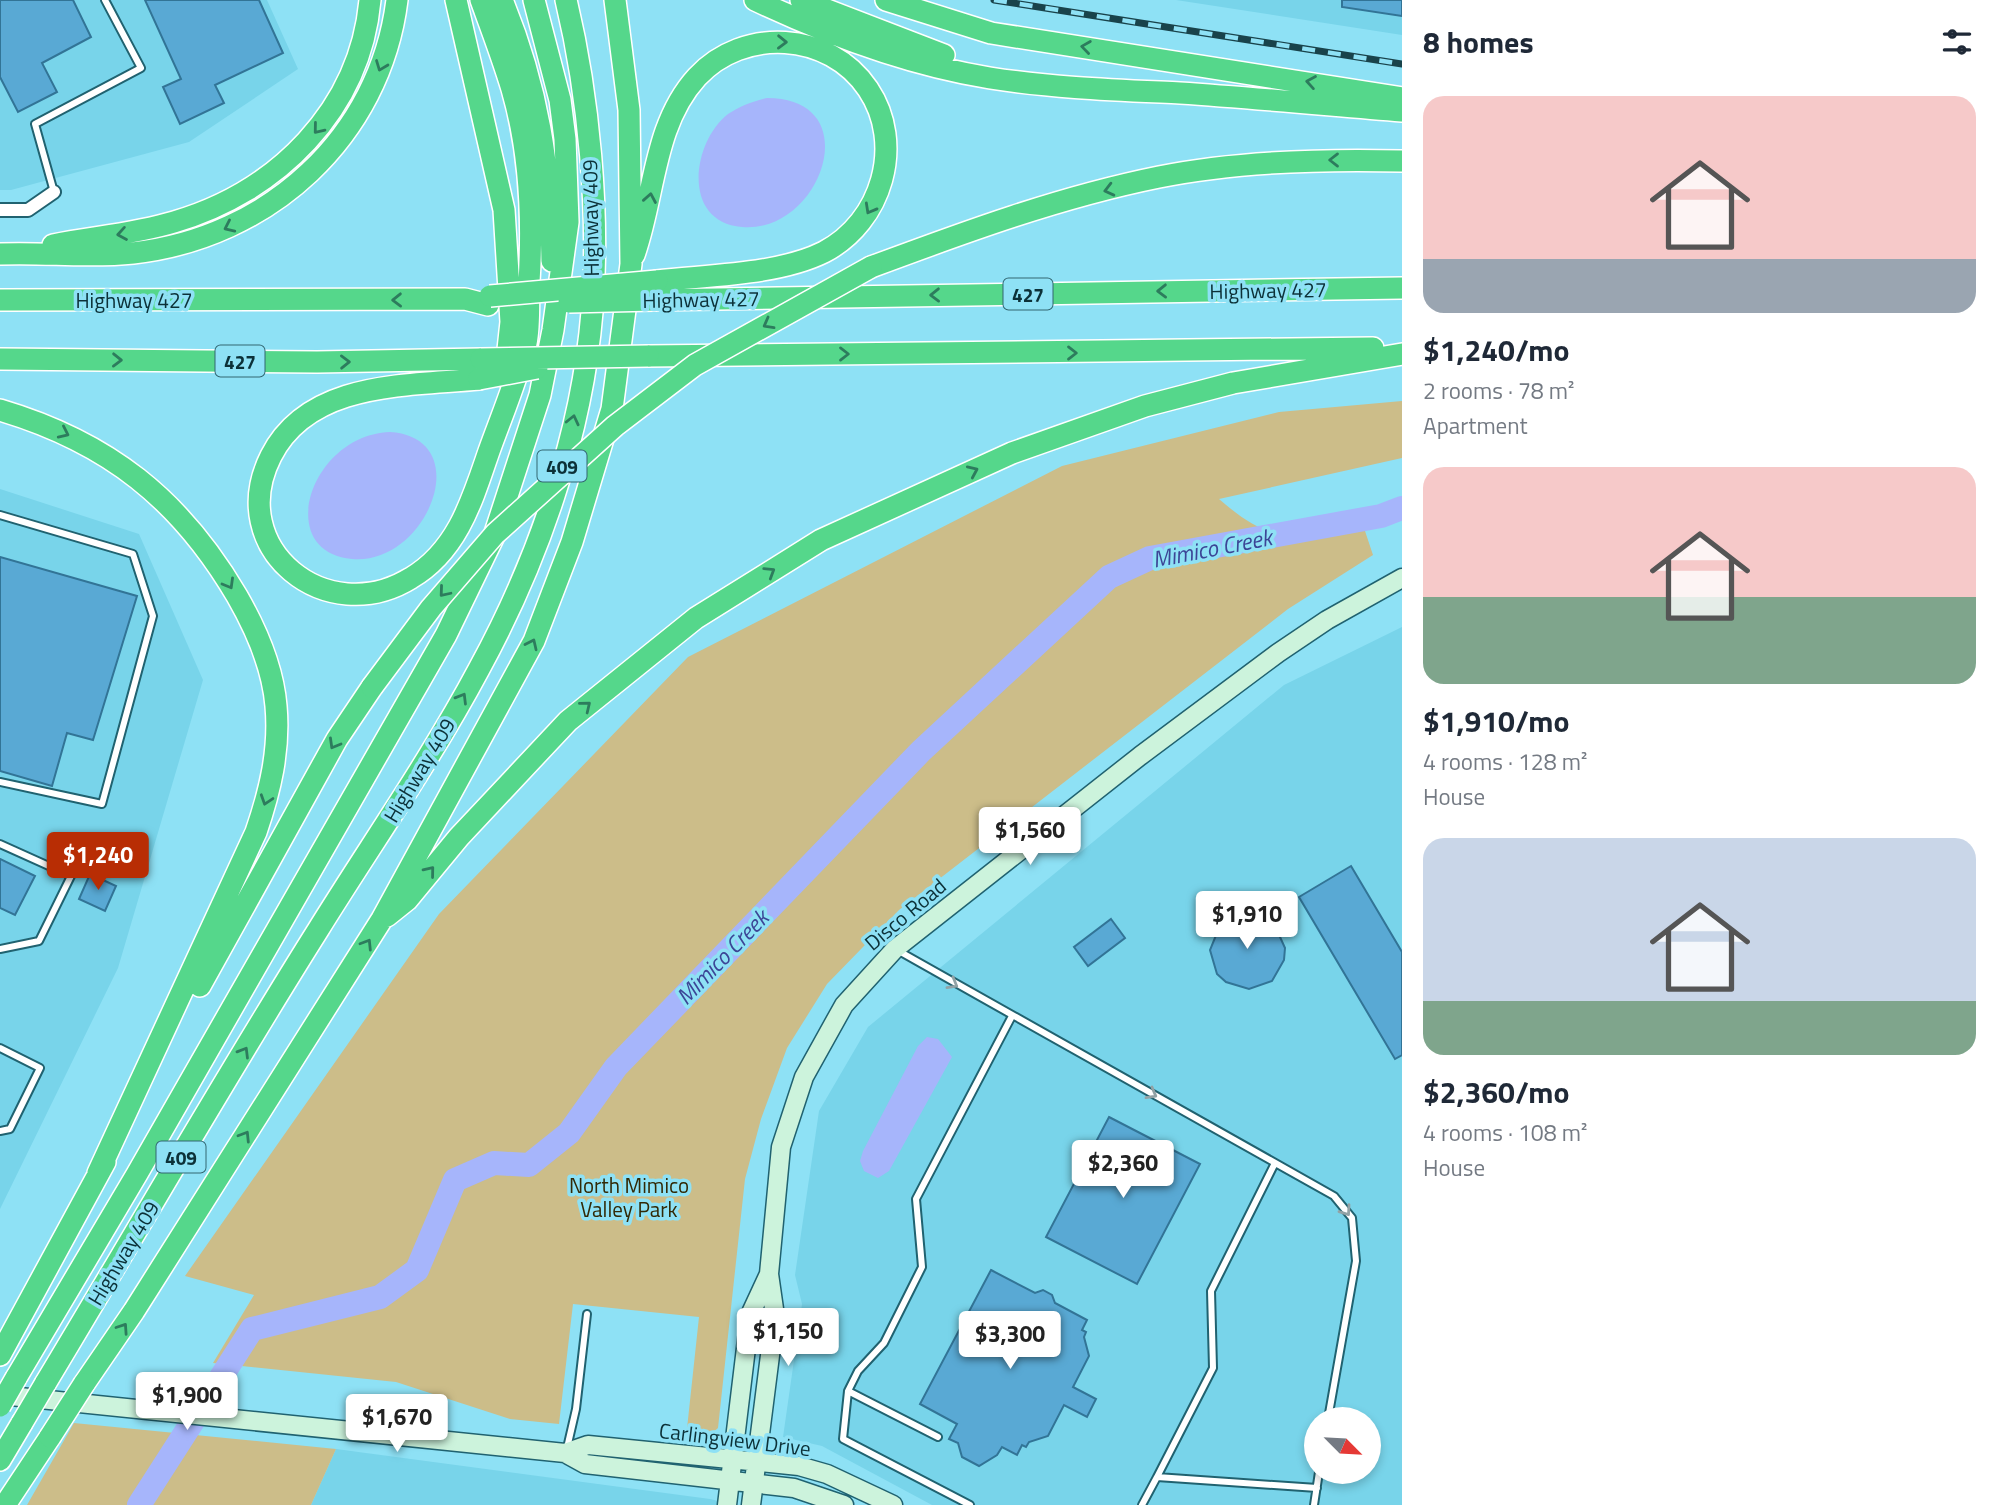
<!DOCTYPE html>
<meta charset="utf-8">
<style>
body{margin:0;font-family:"Titillium Web",sans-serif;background:#f6f6f7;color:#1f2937;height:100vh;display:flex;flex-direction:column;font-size:26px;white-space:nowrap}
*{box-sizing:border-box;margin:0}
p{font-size:23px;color:#747a83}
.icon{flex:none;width:38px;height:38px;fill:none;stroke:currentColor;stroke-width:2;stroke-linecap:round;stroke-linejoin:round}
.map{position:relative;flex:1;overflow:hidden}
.sheet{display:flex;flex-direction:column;background:#fff;width:595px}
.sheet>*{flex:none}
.needle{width:46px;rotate:114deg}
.tools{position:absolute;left:1304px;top:1407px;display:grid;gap:14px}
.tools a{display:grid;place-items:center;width:77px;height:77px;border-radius:50%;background:#fff;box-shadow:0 4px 10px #0003;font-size:35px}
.price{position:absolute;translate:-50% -60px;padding:0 16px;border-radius:7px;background:#fff;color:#222;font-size:23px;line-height:46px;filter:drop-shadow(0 2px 4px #0008)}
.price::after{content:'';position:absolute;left:50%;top:42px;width:21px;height:16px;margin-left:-10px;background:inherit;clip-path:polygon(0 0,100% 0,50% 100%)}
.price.active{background:#b82d04;color:#fff}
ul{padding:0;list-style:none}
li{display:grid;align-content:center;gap:14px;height:371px;padding:0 21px}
li span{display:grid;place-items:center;height:217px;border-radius:21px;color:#555}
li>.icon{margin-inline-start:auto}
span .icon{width:126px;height:126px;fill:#fffc;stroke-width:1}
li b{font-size:30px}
h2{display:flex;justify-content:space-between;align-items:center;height:84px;padding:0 21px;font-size:30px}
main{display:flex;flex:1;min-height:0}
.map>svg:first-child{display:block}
.built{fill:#78d4ea;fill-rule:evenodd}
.green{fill:#ccbd89;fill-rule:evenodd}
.water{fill:#a6b5fb}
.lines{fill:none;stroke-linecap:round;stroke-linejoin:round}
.river{stroke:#a6b5fb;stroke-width:24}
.building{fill:#59a9d4;stroke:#327496;stroke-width:2}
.lane-casing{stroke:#206270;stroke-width:10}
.street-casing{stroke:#206270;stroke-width:16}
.secondary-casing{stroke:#206270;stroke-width:21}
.highway-casing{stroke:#fff;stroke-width:24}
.lane{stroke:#fff;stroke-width:6}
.street{stroke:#fff;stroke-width:12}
.secondary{stroke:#ccf3dc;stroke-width:18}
.highway{stroke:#55d78b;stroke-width:21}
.rail-casing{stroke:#19434b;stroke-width:7}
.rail{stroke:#8ee1f5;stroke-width:4.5;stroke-dasharray:13;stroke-linecap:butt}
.highway-bridge-casing{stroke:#fff;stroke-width:24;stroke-linecap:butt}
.highway-bridge{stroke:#55d78b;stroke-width:21}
.oneway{stroke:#2d7c5d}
.oneway2{stroke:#92a2a5}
.labels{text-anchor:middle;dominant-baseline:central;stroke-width:7;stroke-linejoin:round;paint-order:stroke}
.shield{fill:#8ee1f5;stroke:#336671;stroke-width:2}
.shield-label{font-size:19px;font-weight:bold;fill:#0c3138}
.street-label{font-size:21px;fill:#0c3138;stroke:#8ee1f5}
.park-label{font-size:21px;fill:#322906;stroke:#8ee1f5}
.water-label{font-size:23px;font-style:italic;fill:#3c4596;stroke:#8ee1f5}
</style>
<main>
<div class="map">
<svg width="1402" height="1505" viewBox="0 0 1402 1505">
<rect width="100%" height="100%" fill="#8ee1f5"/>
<path class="built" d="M0,0h267l31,69 -109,73 -178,48h-11z
M1176,0h226v35z
M0,489l139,45 64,146 -85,288 -118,241z
M1402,627v878h-470l-110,-59 -39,-9 19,-133 -7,-29 24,-164 49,-84 416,-342zM1316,1419h52v53h-52z
M336,1449l374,50 25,6h-424z"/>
<path class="green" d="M1402,401v57l-183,41c55,48 77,40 144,26l10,30 -85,54 -389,301 -72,74 -40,64 -26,71 -16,60 -27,249 -14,12 -18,-2 13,-121 -126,-13 -14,120 -49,-5 -114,-37 -183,-19 41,-68 -69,-19 254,-362 249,-257 374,-191 217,-54zM1107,576l-338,341 -27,25 2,-17z
M74,1423l262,26 -25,56h-284z"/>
<path class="water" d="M767,98c102,0 54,136 -25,129 -61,-5 -50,-85 -14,-113 12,-8 25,-13 39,-16z
M390,432c88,6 37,134 -38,127 -79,-7 -42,-124 38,-127z
M927,1037l11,2 14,18 -63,114 -11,7 -14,-7 -4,-10 3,-10 55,-105z"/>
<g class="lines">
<path class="river" d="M139,1505l113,-176 128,-32 37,-27 38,-90 39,-17 35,2 40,-32 47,-66 305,-316 188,-174 41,-19 231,-42 21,-8"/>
</g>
<path class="building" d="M0,0h73l18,37 -49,26 15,29 -39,20 -18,-35z
M145,0h114l24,53 -68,32 9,18 -44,21 -17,-37 18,-8z
M1342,0h60v16l-60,-9z
M0,557l137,39 -44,144 -26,-7 -15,53 -52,-15z
M0,859l35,17 -20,39 -15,-7z
M1351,866l51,86v103l-7,4 -96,-162z
M90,874l26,12 -11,25 -26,-12z
M1241,915l24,3 10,8 10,22 -1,12 -12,21 -23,8 -23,-7 -9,-8 -7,-24 9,-22 -1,-3 9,-8z
M1111,919l14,19 -37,28 -14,-19z
M1109,1117l91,47 -63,120 -91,-47z
M991,1270l44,23 8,-3 9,5 3,8 32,17 -5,10 4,2 -2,5 5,19 -16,31 23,12 -9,18 -23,-12 -16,31 -19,6 -3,5 -4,-2 -5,10 -15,-8 -5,8 -18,11 -17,-9 -4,-14 -9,-4 8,-15 -37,-20z"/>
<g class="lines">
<g class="lane-casing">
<path id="lane" d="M54,192l-19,-68 106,-56 -36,-68
M0,515l133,39 20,62 -51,188 -102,-22
M0,844l71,32 -32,65 -39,8
M897,950l437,246 18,22 4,43 -28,158
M0,1048l40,20 -30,61 -10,2
M848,1391l90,46
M567,1448l9,-39 11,-95
M1157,1477l56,-109 -2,-77 64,-128
M970,1505l-127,-66 5,-48 10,-20 26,-28 38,-76 -6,-68 96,-183
M1142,1505l15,-28 160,11
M1314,1505l5,-33"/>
</g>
<g class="street-casing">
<path id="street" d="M0,210h28l26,-18"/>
</g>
<g class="secondary-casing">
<path id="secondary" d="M0,1395l565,58 20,11 209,24 50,17
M565,1453l23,-8 211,21 28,8 66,31
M727,1505l23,-190 19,-41
M751,1505l24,-189 -6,-42 12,-127 23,-70 40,-72 51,-56 245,-193 138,-103 49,-33 75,-42"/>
</g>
<g class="highway-casing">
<path id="highway" d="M456,0l48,210 7,112 -6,55
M502,0c36,87 48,167 50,261
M755,0c74,35 154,65 235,78 64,10 126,12 190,15 74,5 148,12 222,18
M801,0l143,55
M886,0l105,33 411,65
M53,245c40,-8 81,-11 121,-23 103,-30 186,-112 196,-222
M0,254c45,-2 89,4 133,-1 136,-15 247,-116 264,-253
M634,255c21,-59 19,-130 63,-178 46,-50 132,-46 171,12 37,55 14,133 -44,163 -46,23 -116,23 -167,29
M871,267c94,-35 189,-70 288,-90 79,-16 163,-18 243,-16
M0,300l465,-1 23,6
M654,300l748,-12
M648,356l725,-8
M0,359l317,3 164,-3
M479,379c-73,7 -170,2 -208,77 -47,93 56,174 140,122 46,-27 61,-77 77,-124 13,-37 29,-73 38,-111 4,-19 2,-41 3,-61 4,-63 1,-131 -17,-193 -9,-30 -20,-59 -31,-89
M0,410c108,32 180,89 237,186 19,33 36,73 39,110 4,44 -6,85 -20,126l-158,341
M387,916l20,-16 52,-63 109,-116 128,-103 125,-78 191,-87 133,-47 88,-23 169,-29
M200,986l137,-247 35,-52
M0,1355l105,-193
M16,1378l121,-204 309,-539 48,-99 46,-141 13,-65 15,-108 -3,-83 -5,-39 -26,-100
M45,1384c91,-151 179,-305 273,-454 54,-87 113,-171 161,-261 59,-108 103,-234 113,-357 8,-98 -3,-216 -26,-312
M84,1384l50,-73 248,-392 152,-278 38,-99 40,-133 19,-145 -2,-154 -14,-110
M0,1460l22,-37
M5,1505l45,-68"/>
</g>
<use href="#lane" class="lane"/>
<use href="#street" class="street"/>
<use href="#secondary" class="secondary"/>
<use href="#highway" class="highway"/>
<g class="rail-casing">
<path id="rail" d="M994,0l408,64"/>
</g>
<use href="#rail" class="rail"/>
<g class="highway-bridge-casing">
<path id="highway-bridge" d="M490,296l167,-15
M569,302l85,-2
M481,359l167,-3
M479,379l58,-11
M372,687l59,-79 64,-74 120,-108 80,-61 176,-98
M0,1406l16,-28
M22,1423l23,-39
M50,1437l34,-53"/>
</g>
<use href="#highway-bridge" class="highway-bridge"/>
</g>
<defs><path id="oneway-chevron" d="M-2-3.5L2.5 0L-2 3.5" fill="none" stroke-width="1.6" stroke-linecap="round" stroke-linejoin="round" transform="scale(1.75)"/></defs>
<g class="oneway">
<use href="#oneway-chevron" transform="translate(782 42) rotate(1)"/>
<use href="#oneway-chevron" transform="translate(1086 47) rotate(-172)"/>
<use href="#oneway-chevron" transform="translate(381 66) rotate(111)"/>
<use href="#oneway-chevron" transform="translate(1311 82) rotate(-170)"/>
<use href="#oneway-chevron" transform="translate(318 129) rotate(129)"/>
<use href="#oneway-chevron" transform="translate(1334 160) rotate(-180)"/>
<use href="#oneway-chevron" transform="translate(1109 190) rotate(166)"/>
<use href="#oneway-chevron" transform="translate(650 198) rotate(-80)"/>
<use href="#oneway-chevron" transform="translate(870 209) rotate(119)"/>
<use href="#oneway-chevron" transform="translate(229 227) rotate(155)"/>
<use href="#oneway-chevron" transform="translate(122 234) rotate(170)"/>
<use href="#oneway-chevron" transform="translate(1162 291) rotate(179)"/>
<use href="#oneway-chevron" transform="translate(935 295) rotate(179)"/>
<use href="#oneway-chevron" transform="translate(397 300) rotate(179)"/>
<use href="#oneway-chevron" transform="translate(768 324) rotate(151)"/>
<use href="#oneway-chevron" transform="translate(1072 353)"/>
<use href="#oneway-chevron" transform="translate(844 354)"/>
<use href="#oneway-chevron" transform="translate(117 360) rotate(1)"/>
<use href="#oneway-chevron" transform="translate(345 362) rotate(-1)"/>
<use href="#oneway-chevron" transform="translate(573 420) rotate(-77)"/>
<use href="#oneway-chevron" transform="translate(64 433) rotate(25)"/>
<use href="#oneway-chevron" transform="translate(973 471) rotate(-24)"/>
<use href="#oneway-chevron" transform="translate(770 572) rotate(-32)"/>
<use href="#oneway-chevron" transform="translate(229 584) rotate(60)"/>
<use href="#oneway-chevron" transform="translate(444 592) rotate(130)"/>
<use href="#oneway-chevron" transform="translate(532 644) rotate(-65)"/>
<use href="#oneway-chevron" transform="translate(462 698) rotate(-59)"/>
<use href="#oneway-chevron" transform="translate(586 706) rotate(-39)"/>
<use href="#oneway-chevron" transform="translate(334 744) rotate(120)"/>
<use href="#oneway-chevron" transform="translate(266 800) rotate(108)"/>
<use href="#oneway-chevron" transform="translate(430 871) rotate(-51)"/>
<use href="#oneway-chevron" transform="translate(367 944) rotate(-58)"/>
<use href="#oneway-chevron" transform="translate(244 1052) rotate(-59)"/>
<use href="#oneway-chevron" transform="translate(245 1136) rotate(-58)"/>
<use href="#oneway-chevron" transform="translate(123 1328) rotate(-56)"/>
</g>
<g class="oneway2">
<use href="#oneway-chevron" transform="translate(953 984) rotate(30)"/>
<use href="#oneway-chevron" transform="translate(1152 1094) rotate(29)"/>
<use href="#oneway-chevron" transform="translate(1346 1211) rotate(55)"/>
</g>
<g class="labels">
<g class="shield">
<rect x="1003.5" y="278.5" width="49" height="31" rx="5"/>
<rect x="215.5" y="345.5" width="49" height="31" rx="5"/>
<rect x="537.5" y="450.5" width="49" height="31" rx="5"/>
<rect x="156.5" y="1141.5" width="49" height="31" rx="5"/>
</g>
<g class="shield-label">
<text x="1028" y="294">427</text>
<text x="240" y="361">427</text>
<text x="562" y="466">409</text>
<text x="181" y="1157">409</text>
</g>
<g class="street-label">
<text transform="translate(590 218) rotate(-91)">Highway 409</text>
<text transform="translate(1268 290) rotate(-1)">Highway 427</text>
<text transform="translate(701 299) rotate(-1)">Highway 427</text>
<text x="134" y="300">Highway 427</text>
<text transform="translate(419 770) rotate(-59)">Highway 409</text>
<text transform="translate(905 914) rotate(-40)">Disco Road</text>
<text transform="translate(123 1253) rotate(-59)">Highway 409</text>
<text transform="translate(735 1439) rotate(7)">Carlingview Drive</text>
</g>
<g class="park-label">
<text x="629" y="1185">North Mimico<tspan x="629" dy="24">Valley Park</tspan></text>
</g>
<g class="water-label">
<text transform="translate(1212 548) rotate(-11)">Mimico Creek</text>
<text transform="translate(722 957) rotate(-46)">Mimico Creek</text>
</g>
</g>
</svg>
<div class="tools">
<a><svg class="needle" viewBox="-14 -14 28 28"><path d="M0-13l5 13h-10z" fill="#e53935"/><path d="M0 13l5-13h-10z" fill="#747a83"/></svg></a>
</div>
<b class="price" style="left:1030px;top:867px">$1,560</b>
<b class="price active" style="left:98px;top:892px">$1,240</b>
<b class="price" style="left:1247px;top:951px">$1,910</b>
<b class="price" style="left:1123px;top:1200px">$2,360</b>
<b class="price" style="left:788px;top:1368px">$1,150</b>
<b class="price" style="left:1010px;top:1371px">$3,300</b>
<b class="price" style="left:187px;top:1432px">$1,900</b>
<b class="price" style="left:397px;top:1454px">$1,670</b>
</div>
<section class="sheet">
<h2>8 homes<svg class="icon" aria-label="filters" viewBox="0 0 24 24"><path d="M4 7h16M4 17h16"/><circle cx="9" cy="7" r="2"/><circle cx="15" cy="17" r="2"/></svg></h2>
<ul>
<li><span style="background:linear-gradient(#f6c9c9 75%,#9aa5b1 0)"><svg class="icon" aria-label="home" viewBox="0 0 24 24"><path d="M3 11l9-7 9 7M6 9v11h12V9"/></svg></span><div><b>$1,240/mo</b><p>2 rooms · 78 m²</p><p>Apartment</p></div></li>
<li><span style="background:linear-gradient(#f6c9c9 60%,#7fa58c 0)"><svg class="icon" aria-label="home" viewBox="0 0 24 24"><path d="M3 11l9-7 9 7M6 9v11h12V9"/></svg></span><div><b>$1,910/mo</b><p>4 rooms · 128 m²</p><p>House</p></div></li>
<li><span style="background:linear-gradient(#c9d6e8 75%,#7fa58c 0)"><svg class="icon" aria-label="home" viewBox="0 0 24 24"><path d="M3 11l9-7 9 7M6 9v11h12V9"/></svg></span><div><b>$2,360/mo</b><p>4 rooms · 108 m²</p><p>House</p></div></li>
</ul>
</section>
</main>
